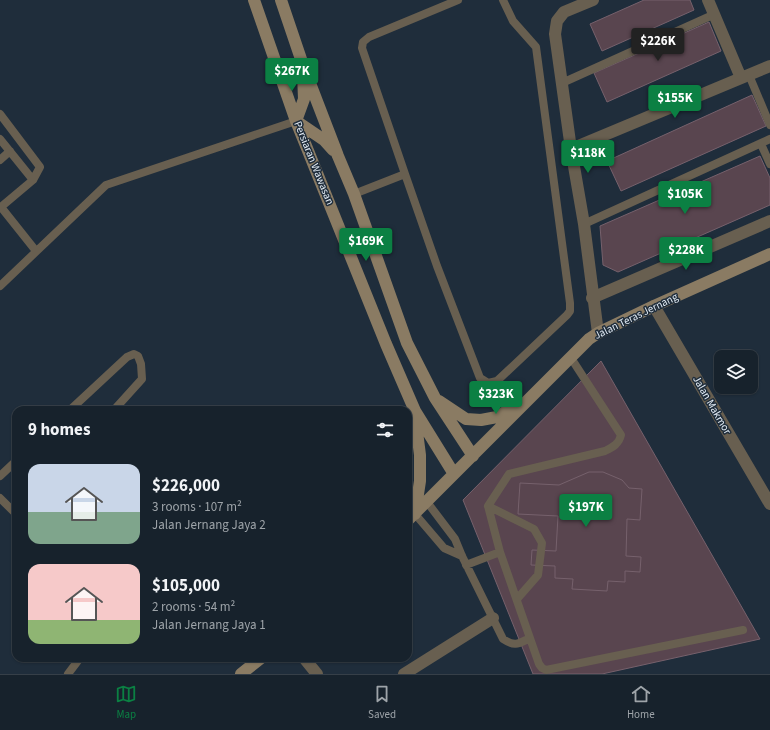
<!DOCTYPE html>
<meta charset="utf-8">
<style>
body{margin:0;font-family:"Source Sans 3",sans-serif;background:#202a34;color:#f1f3f6;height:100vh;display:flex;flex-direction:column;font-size:15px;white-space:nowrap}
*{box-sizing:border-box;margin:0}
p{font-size:13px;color:#9ea4a9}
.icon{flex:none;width:22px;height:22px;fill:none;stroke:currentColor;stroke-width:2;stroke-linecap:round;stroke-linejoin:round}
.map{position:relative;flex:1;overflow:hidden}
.drawer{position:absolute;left:12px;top:406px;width:400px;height:256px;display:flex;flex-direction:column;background:#17222c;border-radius:12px;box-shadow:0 1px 3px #0004,0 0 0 1px #363f48}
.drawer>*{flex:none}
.controls{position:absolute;left:714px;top:350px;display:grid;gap:8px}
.controls a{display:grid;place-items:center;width:44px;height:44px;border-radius:8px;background:#17222c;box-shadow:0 1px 3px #0004,0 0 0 1px #363f48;font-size:20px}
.price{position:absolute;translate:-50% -34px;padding:0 9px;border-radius:4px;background:#0b8043;color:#fff;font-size:13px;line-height:26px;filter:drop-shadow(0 1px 2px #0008)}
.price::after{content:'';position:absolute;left:50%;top:24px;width:12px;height:9px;margin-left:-6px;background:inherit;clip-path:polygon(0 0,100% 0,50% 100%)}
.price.current{background:#222;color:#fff}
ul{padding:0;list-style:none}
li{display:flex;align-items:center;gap:12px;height:100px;padding:0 16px}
li span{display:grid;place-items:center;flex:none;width:112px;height:80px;border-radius:12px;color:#555}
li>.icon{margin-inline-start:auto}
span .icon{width:48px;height:48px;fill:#fffc;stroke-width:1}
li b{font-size:17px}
h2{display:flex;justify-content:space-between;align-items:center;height:48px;padding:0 16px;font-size:17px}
.menu{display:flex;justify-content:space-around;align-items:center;height:56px;border-top:1px solid #363f48;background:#17222c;font-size:11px;color:#9ea4a9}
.menu a{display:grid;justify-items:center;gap:2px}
.menu .current{color:#0b8043}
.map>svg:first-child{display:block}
.building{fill:#59454f;stroke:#76616c}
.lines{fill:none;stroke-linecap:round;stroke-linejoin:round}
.lane{stroke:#685f50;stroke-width:8}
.street{stroke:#685f50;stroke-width:12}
.secondary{stroke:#8a7b63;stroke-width:12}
.labels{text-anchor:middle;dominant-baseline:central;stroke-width:3;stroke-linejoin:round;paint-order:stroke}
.street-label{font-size:11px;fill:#e3ecf5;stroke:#1f2d3b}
</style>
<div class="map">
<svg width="770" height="674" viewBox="0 0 770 674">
<rect width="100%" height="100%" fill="#1f2d3b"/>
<path class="building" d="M644,0h46l4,10 -92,41 -12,-27z
M709,22l12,29 -114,51 -13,-29z
M752,95l14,31 -145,65 -14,-30z
M760,156l10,22v27l-152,67 -15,-7 -3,-39z
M601,361l159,278 -158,35h-69l-70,-174z
M589,472h14l19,8 7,8 13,1 -2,31 -13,-1 -1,37 15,1 -1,15 -15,-1v11l-17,-1 -1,10 -35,-2 1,-10 -18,-1v-12l-24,-1 1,-15 24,1 2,-35 -40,-2 2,-31 39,2z"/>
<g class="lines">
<path class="lane" d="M749,75l21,50
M562,83l153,-69
M0,114l40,53 -7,13 -32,27 35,44
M0,139l33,41
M761,144l9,20
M0,160l10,-9
M405,174l-43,-126 1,-6 6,-5 89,-37
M354,194l51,-20 32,92 43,112 8,5 9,-2 70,-66 3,-4v-8l-34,-256 -23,-26 -10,-21
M584,224l186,-85
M0,286l106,-101 190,-64
M571,358l50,77c-2,9 -8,12 -16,16l-96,23 -21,32 12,46 39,112 3,4 4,2 197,-40
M70,410l57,-53 7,-3 4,2 3,8 1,15 -28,31
M0,476l16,-15
M0,498l16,16
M427,502l28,37 7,17 41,83c12,8 15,5 27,-1
M488,506l46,23 8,14 -4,32 -21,24
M415,514l29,34 18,8
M466,565l34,-13
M68,674l12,-16"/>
<path class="street" d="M593,0l-29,12 -7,9 -2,13 16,115 13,75 14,109
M708,0l33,78
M571,149l199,-83
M592,298l178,-77
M654,306l116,198
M304,658l13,16
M404,674l89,-56"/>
<path class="secondary" d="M254,0l42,121 90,223 29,67 39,63
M281,0l22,65 35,91 16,38 53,149 28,55 38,58
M296,121l8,-22 -1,-25
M296,121l28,19 9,10
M439,401l27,18 15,1 16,-3 20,-13
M415,514l5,-33v-26l-5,-39
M408,520l181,-181 9,-6 56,-27 116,-52
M241,674l20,-16"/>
</g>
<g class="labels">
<g class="street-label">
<text transform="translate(314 163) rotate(68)">Persiaran Wawasan</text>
<text transform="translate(636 316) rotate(-26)">Jalan Teras Jernang</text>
<text transform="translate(712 405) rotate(60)">Jalan Makmor</text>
</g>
</g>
</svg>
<div class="controls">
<a><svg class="icon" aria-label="layers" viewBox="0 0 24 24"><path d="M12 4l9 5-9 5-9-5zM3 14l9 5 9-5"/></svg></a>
</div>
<b class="price current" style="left:658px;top:62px">$226K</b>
<b class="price" style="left:292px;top:92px">$267K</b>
<b class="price" style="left:675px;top:119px">$155K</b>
<b class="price" style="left:588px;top:174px">$118K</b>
<b class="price" style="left:685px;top:215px">$105K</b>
<b class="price" style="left:366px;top:262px">$169K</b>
<b class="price" style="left:686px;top:271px">$228K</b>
<b class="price" style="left:496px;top:415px">$323K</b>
<b class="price" style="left:586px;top:528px">$197K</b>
<section class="drawer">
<h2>9 homes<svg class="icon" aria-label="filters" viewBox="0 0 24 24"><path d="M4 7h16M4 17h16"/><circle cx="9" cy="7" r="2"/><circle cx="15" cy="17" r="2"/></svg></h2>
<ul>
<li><span style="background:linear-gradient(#c9d6e8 60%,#7fa58c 0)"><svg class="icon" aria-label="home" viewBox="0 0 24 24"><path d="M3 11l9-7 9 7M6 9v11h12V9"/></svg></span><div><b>$226,000</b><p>3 rooms · 107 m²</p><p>Jalan Jernang Jaya 2</p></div></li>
<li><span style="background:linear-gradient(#f6c9c9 70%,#8fb573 0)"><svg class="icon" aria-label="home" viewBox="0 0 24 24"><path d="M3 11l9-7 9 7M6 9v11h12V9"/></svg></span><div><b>$105,000</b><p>2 rooms · 54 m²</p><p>Jalan Jernang Jaya 1</p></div></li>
</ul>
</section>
</div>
<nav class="menu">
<a class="current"><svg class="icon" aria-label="map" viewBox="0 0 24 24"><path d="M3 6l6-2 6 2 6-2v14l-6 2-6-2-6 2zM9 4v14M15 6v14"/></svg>Map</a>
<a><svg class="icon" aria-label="saved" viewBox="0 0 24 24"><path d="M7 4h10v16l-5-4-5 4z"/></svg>Saved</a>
<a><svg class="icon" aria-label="home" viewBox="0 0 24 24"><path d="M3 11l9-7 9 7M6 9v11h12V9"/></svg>Home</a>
</nav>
